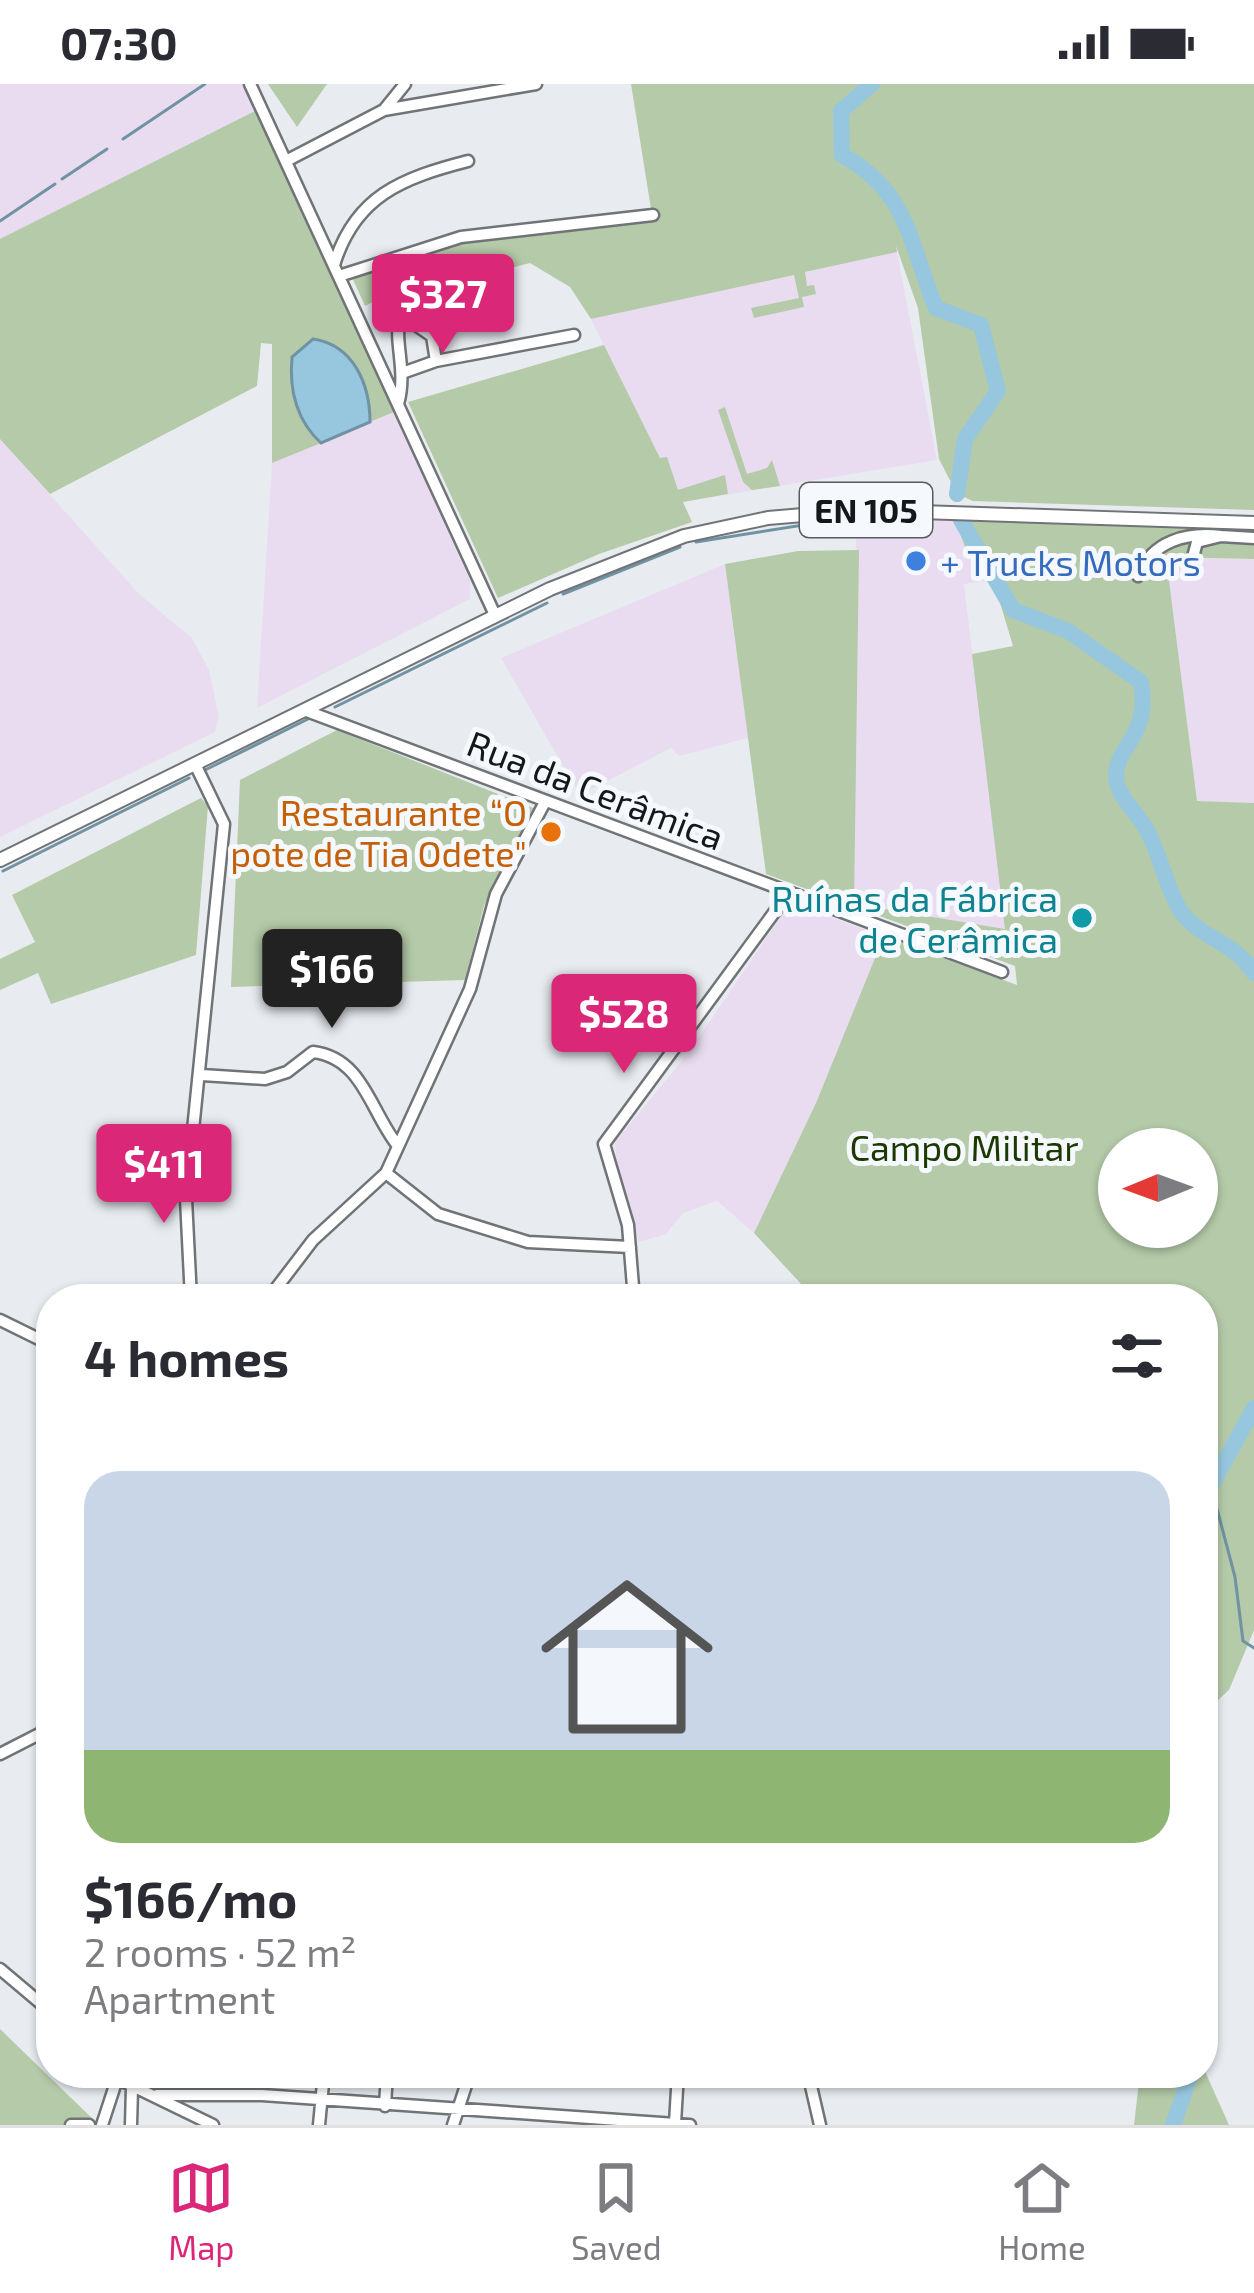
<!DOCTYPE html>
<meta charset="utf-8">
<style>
body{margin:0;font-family:"Exo 2",sans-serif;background:#f7f7f7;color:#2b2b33;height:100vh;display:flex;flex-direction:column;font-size:45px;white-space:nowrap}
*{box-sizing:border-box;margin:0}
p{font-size:39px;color:#7c7c81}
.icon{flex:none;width:66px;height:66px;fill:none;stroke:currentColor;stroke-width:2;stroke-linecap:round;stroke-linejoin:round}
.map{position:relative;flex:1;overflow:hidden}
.side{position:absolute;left:36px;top:1200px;width:1182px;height:804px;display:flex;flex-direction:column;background:#fff;border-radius:48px;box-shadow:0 3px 9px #0004}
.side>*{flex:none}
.needle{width:78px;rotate:269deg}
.buttons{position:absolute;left:1098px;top:1044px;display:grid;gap:24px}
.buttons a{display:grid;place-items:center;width:120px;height:120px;border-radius:50%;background:#fff;box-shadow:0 3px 9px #0004;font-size:60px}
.price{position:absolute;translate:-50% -102px;padding:0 27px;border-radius:12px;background:#db2777;color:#fff;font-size:39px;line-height:78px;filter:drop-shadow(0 3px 6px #0008)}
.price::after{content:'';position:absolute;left:50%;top:72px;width:36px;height:27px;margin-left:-18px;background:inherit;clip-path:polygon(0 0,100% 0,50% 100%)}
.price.selected{background:#222;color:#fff}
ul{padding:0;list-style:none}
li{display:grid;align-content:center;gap:24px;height:636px;padding:0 48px}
li span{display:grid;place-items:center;height:372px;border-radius:36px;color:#555}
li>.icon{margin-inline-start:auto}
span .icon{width:216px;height:216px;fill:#fffc;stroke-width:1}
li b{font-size:51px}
h2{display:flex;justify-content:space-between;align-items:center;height:144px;padding:0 48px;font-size:51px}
.status{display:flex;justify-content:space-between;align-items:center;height:84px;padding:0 60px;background:#fff;direction:ltr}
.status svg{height:33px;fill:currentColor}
.tabs{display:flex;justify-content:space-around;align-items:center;height:168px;border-top:3px solid #e1e1e2;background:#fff;font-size:33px;color:#7c7c81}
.tabs a{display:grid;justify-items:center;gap:6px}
.tabs .selected{color:#db2777}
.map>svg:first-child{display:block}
.industrial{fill:#e9dcf0}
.green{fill:#b4caa8;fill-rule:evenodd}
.water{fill:#97c7de;stroke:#7092a3;stroke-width:3}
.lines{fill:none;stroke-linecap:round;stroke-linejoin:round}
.stream{stroke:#7092a3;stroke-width:3}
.river{stroke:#97c7de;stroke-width:16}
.minor-casing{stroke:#707477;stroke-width:15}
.major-casing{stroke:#707477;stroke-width:16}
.minor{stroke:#fff;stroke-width:10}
.major{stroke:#fff;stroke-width:12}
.shop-dot{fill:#3f7fe0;stroke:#f5f9fd;stroke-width:4.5}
.food-dot{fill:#e8710a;stroke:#f5f9fd;stroke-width:4.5}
.culture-dot{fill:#0f9aa8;stroke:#f5f9fd;stroke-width:4.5}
.labels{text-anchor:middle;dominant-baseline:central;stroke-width:10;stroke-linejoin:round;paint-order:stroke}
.shield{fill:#f5f9fd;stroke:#595b5d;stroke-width:3}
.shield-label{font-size:33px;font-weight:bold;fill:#161719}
.shop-label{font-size:36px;fill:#366cbe;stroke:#f5f9fd;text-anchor:start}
.street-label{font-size:36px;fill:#161719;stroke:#f5f9fd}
.food-label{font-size:36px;fill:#c56008;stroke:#f5f9fd;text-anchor:end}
.culture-label{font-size:36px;fill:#0d838f;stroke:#f5f9fd;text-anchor:end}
.park-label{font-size:36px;fill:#1b3900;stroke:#f5f9fd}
</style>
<div class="status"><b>07:30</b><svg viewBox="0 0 49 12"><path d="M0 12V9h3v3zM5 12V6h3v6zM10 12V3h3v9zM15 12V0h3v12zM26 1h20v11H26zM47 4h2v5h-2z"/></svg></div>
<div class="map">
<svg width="1254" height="2041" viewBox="0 0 1254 2041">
<rect width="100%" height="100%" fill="#e8ecf0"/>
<path class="industrial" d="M0,0h242l13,27 -255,128z
M897,168l40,208 -255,42 -91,-183z
M394,328l76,168v19l-213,109 15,-245z
M0,355l139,155 53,44 17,32 10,47 -4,15 -215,105z
M856,435l99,1 13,35 25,24 -29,5 42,345 -152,-24z
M1166,473l88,2v244l-57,-2z
M725,480l23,174 -69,18 -8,-8 -91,47 -79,-137z
M790,819l94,33 -68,167 -62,130 -37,-32 -34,12 -17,21 -27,8 -22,-70 -2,-30 74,-90z"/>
<path class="green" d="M268,0h59l-30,43z
M631,0h623v426l-281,-9 -16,-7 -18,-35 -21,-151 -22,-62 1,6 -92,20 2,14 7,-1 2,9 -14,3 2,10 -50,11 -3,-10 48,-10 -5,-23 -203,44 -21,-32 -40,-24 -45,12 -2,-7 -28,6v6c-31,12 -60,11 -90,26l-15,-33 111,-36 191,-22z
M255,27l139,301 -24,10v-13l-59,25 10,9 -49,20v-119l-11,-1 -4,43 -207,108 -50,-55v-200z
M604,261l56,113 7,-1 11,33 47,-15 3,19 -45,8 9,20 -93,32 -101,44 -90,-196z
M725,323l22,67 20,-6 5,-8 8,26 -28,4 -9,-8 -25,-72z
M955,436l299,10v29l-88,-2 31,244 57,2v827l-25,60 -26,24v-415h-388l-61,-66 62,-130 68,-167 133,49 -2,-19 -249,-92 -41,-310 73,-13 61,-1 -5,354 151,25 -33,-275 41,-8 -20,-67 -25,-24zM1119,1065h78v78h-78z
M337,646l196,78 -49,98 -19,74 -234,7 9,-207z
M201,714l7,8 -12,149 -145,49 -13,-31 -38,17v-31l35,-17 -23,-47z
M0,1945l99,96h-99z
M1203,1983l26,58h-95l6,-52h63z"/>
<path class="water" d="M313,255c41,6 57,46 57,83l-49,21c-25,-23 -32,-53 -29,-86z"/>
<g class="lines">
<path class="stream" d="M123,55l82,-55
M62,95l45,-30
M0,137l55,-37
M696,458l139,-22
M563,510l117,-47
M335,623l212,-104
M205,686l105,-52
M3,787l186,-93
M1211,1402l24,91 8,64 11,7"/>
<path class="river" d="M872,0l-31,27 1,44c67,37 67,88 94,153l45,17 17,66 -33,48 -8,55
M961,436l52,90 55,21 73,51c10,55 -26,65 -25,94 1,21 22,37 32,56 12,23 18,54 31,76 17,30 55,32 75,65
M1203,1433l8,-31 43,-78
M1173,2041l18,-52"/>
<g class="minor-casing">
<path id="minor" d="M250,0l245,531
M384,26l152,-26
M286,77l98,-51 21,-26
M334,181c21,-69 68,-87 134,-104
M339,192l122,-39 192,-22
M466,203l-34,49 4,25 138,-26
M385,228l16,3 31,21 36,-18 14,-17
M405,288l31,-11
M398,320c10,-35 -6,-65 3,-89
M1193,473l4,-15 24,-6 33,2
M1138,492c14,-35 48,-44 83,-40
M304,626l698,262
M202,991l63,4 22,-7 26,-20c50,6 57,59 85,94
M386,1089l52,41 90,28 102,5
M191,1215l-5,-100 38,-375 -29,-60
M268,1215l45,-59 73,-67 84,-184 26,-95 49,-92
M634,1215l-6,-74 -24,-81 183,-249
M0,1236l51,25
M0,1670l51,-26
M0,1885l51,43
M106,1989l107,52
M808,1989l12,52
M157,2011h105l428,30
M385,2022l2,-33
M675,2039l3,-50
M71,2041h18
M102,2041l17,-52
M131,2041l1,-37
M319,2041l5,-52
M453,2041l17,-52"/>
</g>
<g class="major-casing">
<path id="major" d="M0,776l550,-271 134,-53 84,-18 93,-8 393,13"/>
</g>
<use href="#minor" class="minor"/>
<use href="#major" class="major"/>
</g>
<circle class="shop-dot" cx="916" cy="477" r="12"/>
<circle class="food-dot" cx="551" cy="748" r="12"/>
<circle class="culture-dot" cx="1082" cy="834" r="12"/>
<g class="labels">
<rect class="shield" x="800" y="399" width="132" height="54" rx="9"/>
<g class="shield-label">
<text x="866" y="426">EN 105</text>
</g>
<g class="shop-label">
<text x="940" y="477">+ Trucks Motors</text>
</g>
<g class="street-label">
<text transform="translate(596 705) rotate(21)">Rua da Cerâmica</text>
</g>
<g class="food-label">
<text x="527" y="727">Restaurante “O<tspan x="527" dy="41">pote de Tia Odete"</tspan></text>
</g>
<g class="culture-label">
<text x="1058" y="813">Ruínas da Fábrica<tspan x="1058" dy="41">de Cerâmica</tspan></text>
</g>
<g class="park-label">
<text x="964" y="1062">Campo Militar</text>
</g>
</g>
</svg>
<div class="buttons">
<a><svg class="needle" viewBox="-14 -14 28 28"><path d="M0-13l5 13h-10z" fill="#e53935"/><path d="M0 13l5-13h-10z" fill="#7c7c81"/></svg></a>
</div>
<b class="price" style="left:443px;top:272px">$327</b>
<b class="price selected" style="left:332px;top:947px">$166</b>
<b class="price" style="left:624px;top:992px">$528</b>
<b class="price" style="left:164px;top:1142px">$411</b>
<section class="side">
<h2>4 homes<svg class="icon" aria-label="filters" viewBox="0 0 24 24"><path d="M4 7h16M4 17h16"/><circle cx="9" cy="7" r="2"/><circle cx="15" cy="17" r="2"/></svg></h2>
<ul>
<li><span style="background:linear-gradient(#c9d6e8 75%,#8fb573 0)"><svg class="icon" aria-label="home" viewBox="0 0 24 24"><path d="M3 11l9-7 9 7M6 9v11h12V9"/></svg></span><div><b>$166/mo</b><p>2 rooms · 52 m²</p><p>Apartment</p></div></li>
</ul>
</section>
</div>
<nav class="tabs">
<a class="selected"><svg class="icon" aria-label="map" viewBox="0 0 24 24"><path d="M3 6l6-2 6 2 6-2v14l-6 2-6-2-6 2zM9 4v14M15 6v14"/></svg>Map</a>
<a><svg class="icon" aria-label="saved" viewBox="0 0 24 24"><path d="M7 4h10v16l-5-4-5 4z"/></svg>Saved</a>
<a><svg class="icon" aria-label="home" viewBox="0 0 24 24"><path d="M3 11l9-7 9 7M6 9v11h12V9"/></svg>Home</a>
</nav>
